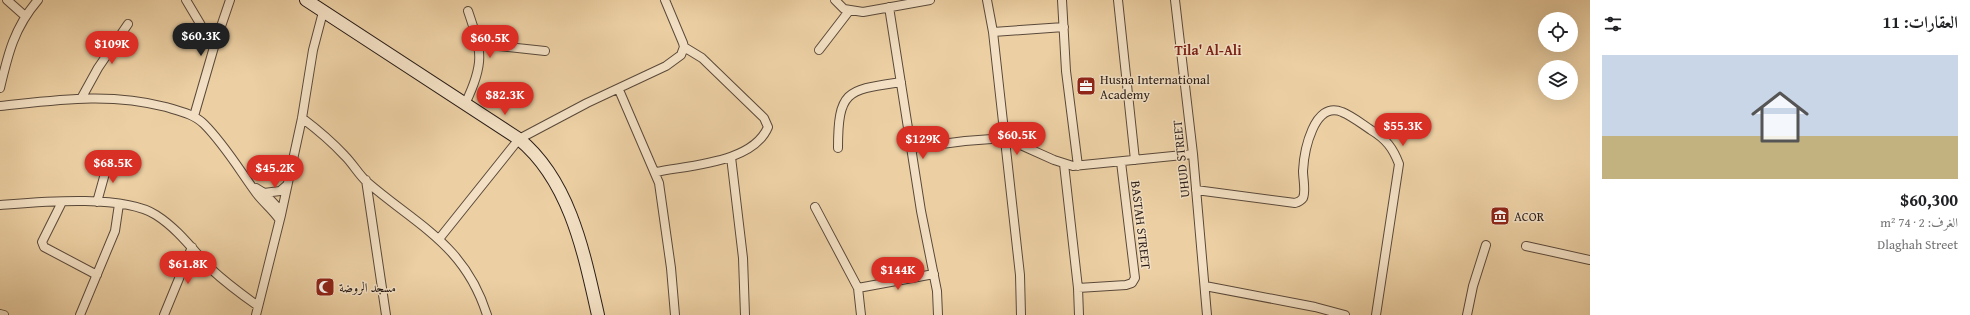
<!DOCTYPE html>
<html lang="ar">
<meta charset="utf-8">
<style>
body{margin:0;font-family:"Gentium Book Plus",Amiri,serif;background:#f2f2f2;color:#202124;direction:rtl;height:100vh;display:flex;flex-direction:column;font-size:15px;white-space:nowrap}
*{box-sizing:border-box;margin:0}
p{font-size:13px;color:#757577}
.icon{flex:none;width:22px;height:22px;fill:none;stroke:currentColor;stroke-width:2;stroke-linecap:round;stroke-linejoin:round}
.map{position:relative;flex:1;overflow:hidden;direction:ltr}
.details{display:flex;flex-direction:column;background:#fff;width:380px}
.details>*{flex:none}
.fabs{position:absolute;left:1538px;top:12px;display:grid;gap:8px}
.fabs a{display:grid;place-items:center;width:40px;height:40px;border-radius:50%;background:#fff;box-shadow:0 4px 16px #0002;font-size:20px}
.price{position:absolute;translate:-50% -34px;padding:0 9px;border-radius:14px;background:#d93025;color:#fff;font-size:13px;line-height:26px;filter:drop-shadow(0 1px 2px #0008)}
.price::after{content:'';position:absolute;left:50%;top:24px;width:12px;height:9px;margin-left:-6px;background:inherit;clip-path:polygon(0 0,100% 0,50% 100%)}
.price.active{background:#222;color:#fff}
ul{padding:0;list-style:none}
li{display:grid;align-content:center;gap:8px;height:212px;padding:0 12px}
li span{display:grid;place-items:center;height:124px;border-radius:0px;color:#555}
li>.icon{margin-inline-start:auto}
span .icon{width:72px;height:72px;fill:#fffc;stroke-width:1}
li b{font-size:17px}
h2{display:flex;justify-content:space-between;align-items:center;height:48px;padding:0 12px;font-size:17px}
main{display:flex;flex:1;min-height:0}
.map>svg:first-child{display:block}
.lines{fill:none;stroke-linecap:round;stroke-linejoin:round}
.street-casing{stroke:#5a493a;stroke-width:10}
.secondary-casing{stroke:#291c17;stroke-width:14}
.street{stroke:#f3e0c4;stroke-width:8}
.secondary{stroke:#f3e0c4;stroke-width:12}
.labels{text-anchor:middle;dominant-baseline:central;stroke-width:3;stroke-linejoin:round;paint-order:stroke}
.poi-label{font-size:13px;fill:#291c17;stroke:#f3e0c4;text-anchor:start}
.street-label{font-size:13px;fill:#291c17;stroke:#f3e0c4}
.neighbourhood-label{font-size:14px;font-weight:bold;fill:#7a1f14;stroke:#f3e0c4}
</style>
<main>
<section class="details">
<h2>العقارات: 11<svg class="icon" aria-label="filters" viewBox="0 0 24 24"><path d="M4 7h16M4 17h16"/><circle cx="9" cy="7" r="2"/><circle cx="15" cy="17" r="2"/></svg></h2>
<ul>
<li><span style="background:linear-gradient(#c9d6e8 65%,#c2b280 0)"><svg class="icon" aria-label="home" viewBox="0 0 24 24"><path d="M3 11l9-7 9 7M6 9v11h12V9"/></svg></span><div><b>$60,300</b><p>الغرف: 2 · 74 m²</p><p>Dlaghah Street</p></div></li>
</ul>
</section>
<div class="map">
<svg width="1590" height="315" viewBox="0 0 1590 315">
<rect width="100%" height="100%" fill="#ecd0a4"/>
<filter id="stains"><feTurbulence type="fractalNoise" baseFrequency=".005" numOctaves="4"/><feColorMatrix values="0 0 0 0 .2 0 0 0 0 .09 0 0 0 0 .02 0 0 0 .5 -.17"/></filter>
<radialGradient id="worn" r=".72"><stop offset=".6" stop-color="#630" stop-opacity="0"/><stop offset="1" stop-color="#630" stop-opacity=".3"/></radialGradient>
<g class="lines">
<g class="street-casing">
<path id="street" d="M7,0l18,16
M186,0l28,47 -20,69
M835,0l9,9 19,3 67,-12
M987,0l6,32 27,243 1,40
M1062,0l4,71 12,95
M1118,0l17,160
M1175,0l18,154 14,161
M889,7l32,204 16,80 1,24
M993,32l71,-5
M479,44l66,7
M214,47l16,-47
M819,50l30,-39
M0,88c8,-34 14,-60 38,-88
M619,90l40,93 12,85 4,47
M82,97l16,-29 30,-44
M465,104c20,-41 17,-52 3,-93
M0,106c57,-6 109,-14 166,1 13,4 28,7 38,17 21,21 36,47 53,70 7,9 16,16 22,25
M302,118c16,12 30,24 43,38 8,8 14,19 22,26 51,44 98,63 120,133
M838,148c0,-59 10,-58 63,-66
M911,148l54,-7 40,-3 49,22 19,6 120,-12
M731,157l12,101 2,57
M1064,164l14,124 1,27
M656,172c34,-7 97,-9 112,-45l-4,-9 -62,-60 -18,-11
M366,180l20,135
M256,188l8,5 17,18
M1196,190l99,13c4,-1 6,-2 8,-5 3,-7 0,-19 0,-27 1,-20 11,-71 39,-59 10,4 20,12 29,18 15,9 22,18 28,34l-23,151
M264,193l16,-2 7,-6
M62,202l-20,40 2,5 53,28
M97,202l12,-43
M0,205c39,-3 123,-11 156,10 22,14 37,35 54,53 15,14 31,26 48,38
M815,207l43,81 3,27
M439,239l80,-100 68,-36 79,-37 15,-11 3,-8 -1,-4 -18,-43
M1526,246l64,14
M1205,286l110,21 30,8
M858,288l76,-14
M1078,288l48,-3 6,-2 3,-5 -14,-116
M0,314l4,1
M80,315l35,-84 4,-27
M164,315l28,-68
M256,315l25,-100 21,-97 11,-68 10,-38
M1467,315l6,-29 13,-41"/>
</g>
<g class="secondary-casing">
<path id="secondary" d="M306,0l213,139c51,42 65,114 79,176"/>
</g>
<use href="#street" class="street"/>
<use href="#secondary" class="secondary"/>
</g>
<defs>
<g id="office-square" transform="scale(1)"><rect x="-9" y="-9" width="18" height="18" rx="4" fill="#8f2418" stroke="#f3e0c4"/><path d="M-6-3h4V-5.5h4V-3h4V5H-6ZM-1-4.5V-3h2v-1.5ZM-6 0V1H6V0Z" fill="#fff"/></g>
<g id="museum-square" transform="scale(1)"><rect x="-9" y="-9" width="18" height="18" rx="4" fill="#8f2418" stroke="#f3e0c4"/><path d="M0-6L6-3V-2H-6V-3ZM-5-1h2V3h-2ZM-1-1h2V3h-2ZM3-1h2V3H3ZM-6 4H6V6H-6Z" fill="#fff"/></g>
<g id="mosque-square" transform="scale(1)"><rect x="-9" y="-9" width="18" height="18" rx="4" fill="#8f2418" stroke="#f3e0c4"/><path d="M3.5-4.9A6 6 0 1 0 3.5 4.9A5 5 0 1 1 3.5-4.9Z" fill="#fff"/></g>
</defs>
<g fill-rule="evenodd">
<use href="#office-square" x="1086" y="86"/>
<use href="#museum-square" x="1500" y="216"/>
<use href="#mosque-square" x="325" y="287"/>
</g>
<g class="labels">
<g class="poi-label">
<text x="1100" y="79">Husna International<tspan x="1100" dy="15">Academy</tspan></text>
<text x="1514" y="216">ACOR</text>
<text x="339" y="287">مسجد الروضة</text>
</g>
<g class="street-label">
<text transform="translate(1181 159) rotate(-96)">UHUD STREET</text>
<text transform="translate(1141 225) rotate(83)">BASTAH STREET</text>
</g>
<g class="neighbourhood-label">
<text x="1208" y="50">Tila' Al-Ali</text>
</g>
</g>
<rect width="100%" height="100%" filter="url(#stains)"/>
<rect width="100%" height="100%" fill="url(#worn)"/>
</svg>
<div class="fabs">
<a><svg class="icon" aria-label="locate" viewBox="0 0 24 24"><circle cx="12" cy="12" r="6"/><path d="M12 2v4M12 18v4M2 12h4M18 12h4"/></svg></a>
<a><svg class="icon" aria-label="layers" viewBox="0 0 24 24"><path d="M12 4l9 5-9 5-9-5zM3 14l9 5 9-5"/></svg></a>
</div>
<b class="price active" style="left:201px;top:57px">$60.3K</b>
<b class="price" style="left:490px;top:59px">$60.5K</b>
<b class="price" style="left:112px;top:65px">$109K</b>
<b class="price" style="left:505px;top:116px">$82.3K</b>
<b class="price" style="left:1403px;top:147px">$55.3K</b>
<b class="price" style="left:1017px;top:156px">$60.5K</b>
<b class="price" style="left:923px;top:160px">$129K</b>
<b class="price" style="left:113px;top:184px">$68.5K</b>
<b class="price" style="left:275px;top:189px">$45.2K</b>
<b class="price" style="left:188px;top:285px">$61.8K</b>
<b class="price" style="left:898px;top:291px">$144K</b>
</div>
</main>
